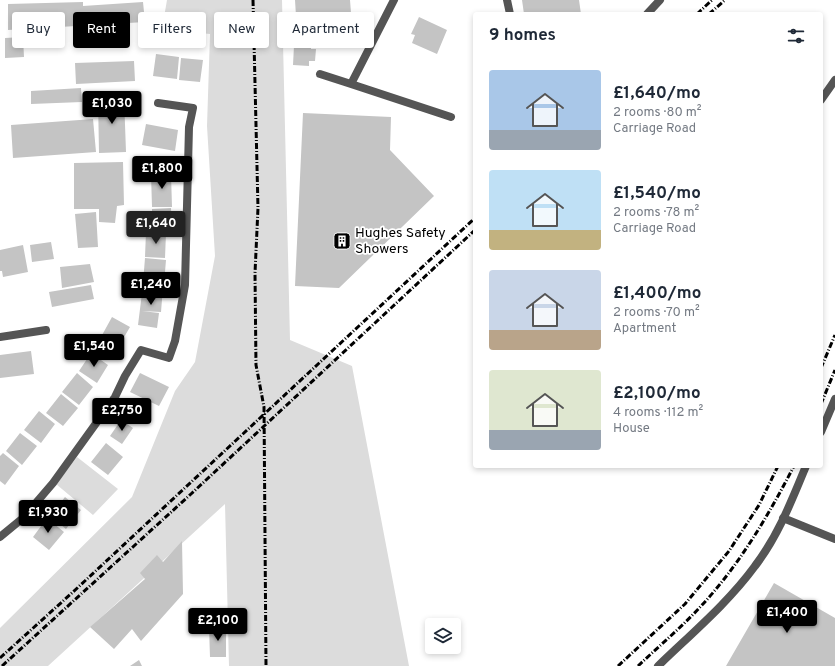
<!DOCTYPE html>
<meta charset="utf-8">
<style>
body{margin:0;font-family:Overpass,sans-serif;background:#f2f2f3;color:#1f2937;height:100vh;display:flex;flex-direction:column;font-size:15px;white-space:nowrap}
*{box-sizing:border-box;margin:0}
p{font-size:13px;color:#747a83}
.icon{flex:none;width:22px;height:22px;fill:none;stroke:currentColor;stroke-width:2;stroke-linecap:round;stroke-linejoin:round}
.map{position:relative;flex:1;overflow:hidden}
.details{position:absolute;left:473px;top:12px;width:350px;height:456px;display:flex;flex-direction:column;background:#fff;border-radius:4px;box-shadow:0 2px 6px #0003}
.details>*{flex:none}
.hud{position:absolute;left:12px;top:12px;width:380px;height:36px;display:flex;gap:8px}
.buttons{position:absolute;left:425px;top:618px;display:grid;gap:8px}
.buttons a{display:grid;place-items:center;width:36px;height:36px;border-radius:4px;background:#fff;box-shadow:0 2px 6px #0003;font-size:20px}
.price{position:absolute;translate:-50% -34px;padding:0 9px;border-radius:4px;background:#000;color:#fff;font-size:13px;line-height:26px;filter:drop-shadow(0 1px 2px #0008)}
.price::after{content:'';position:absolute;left:50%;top:24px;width:12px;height:9px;margin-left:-6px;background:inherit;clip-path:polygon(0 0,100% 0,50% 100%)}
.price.selected{background:#222;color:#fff}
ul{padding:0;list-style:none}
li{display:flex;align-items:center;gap:12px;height:100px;padding:0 16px}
li span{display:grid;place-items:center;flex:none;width:112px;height:80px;border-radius:4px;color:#555}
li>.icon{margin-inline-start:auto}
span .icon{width:48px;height:48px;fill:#fffc;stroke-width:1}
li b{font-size:17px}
h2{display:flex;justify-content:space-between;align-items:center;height:48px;padding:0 16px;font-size:17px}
.pill{padding:0 14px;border-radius:4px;background:#fff;box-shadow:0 2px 6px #0003;font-size:14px;line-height:36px}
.pill.selected{background:#000;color:#fff}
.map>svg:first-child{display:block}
.green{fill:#dcdcdc}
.building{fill:#c4c4c4}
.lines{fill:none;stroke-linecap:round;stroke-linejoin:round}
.service{stroke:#555;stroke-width:8}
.minor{stroke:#555;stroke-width:8}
.rail{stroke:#000;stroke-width:3;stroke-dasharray:6 2 1 2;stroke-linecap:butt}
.labels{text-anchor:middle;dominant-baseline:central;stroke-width:3.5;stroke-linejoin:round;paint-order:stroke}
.poi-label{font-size:14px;fill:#000;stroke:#fff;text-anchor:start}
</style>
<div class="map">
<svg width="835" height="666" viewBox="0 0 835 666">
<rect width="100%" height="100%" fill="#fff"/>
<path class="green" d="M167,0h115l8,340 62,26 57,300h-180l-4,-162 -177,162h-48v-38l132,-131 43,-106 20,-29 20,-106 -8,-130 3,-92 -48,-5z
M77,457l41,32 -25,26 -37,-31z"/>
<path class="building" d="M295,0h55l1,13 -55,3z
M522,0h57l2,14h-57z
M83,2v4l60,-4 2,20 -137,8v-26z
M419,17l28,13 -10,24 -25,-11 3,-8 -4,-1z
M295,26l29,1 -1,13 -12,-1v10h5l-1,12h-6v5l-16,-1z
M23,37l1,20 -19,1v-20z
M156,54l23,3 -2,22 -24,-3z
M181,58l22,2 -3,22 -21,-2z
M134,61l1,20 -59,3 -1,-21z
M81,88l1,14 -51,2v-13z
M124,97l2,55 -27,1 -1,-55z
M303,113l88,4 -1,33 44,46 -95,92 -44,-2z
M93,119l3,33 -83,6 -2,-33z
M146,124l32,6 -3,21 -33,-6z
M123,162l1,43 -7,1 -2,17 -16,-1v-13h-25v-46z
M151,174h20l1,33h-20z
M171,208l1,23h-20v-22z
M96,212l2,35 -20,1 -3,-34z
M146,232l20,1 -1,25 -20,-1z
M51,242l3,17 -22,3 -2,-17z
M23,245l5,27 -25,5 -1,-6h-2v-21z
M145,258l21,2 -2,24 -21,-1z
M90,264l4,18 -32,6 -2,-21z
M91,285l3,14 -42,8 -3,-15z
M143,285l20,2 -2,25 -19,-1 17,2 -2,15 -19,-3z
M112,317l18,10 -17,29 -17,-10z
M31,351l3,23 -34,4v-23z
M91,353l17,12 -11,18 -18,-12z
M77,373l16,14 -14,18 -17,-13z
M140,373l29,14 -10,19 -29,-14z
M61,394l17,14 -15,18 -17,-13z
M39,411l16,13 -14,19 -17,-13z
M121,420l12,8 -11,16 -12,-8z
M20,433l17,13 -15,19 -16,-14z
M106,443l17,14 -15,18 -17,-13z
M3,453l16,13 -14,19 -5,-4v-25z
M65,497l16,13 -15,19 -16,-13z
M47,518l17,14 -15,18 -16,-13z
M182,541l1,53 -42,47 -9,-12 -18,20 -24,-22 55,-48 -5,-6 17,-18 6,7z
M774,583l61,35v48h-109z
M209,627h17v30h-16z
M139,660l3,6h-12z"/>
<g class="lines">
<path class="service" d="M507,0l3,14
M647,14l13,-14
M320,74l31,10 43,-84
M351,84l100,33
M821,100l14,-20
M821,432l14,-33
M783,518l52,21
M658,666c33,-32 70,-63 97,-100 23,-30 37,-66 51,-100"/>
<path class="minor" d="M0,337l46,-7
M0,537l23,-19 30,-35 62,-86 10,-21 16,-26 28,8 6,-17 10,-56 4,-158 4,-19 -35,-5"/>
<path class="rail" d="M253,0l5,208 -3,65 1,92 8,42 2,259
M697,14l15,-14
M709,14l16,-14
M821,368l14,-33
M821,404l14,-34
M0,658l73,-66 402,-374
M2,666l189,-172 284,-264
M618,666l67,-62 44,-53 30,-46 19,-39
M638,666c21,-20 44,-39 64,-61 38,-41 66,-89 92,-139"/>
</g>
<defs>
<g id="building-square" transform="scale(0.9)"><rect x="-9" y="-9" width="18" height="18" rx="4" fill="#000" stroke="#fff"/><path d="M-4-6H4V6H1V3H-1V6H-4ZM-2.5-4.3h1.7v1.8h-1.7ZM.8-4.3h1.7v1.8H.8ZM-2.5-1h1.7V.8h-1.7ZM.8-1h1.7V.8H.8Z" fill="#fff"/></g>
</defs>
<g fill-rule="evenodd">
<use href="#building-square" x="342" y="241"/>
</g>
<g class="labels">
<g class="poi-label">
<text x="355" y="233">Hughes Safety<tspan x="355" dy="16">Showers</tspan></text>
</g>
</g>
</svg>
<div class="buttons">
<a><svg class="icon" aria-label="layers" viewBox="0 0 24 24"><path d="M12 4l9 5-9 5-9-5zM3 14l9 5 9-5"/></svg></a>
</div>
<b class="price" style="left:112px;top:125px">£1,030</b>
<b class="price" style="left:162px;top:190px">£1,800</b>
<b class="price selected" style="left:156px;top:245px">£1,640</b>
<b class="price" style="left:151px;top:306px">£1,240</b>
<b class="price" style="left:94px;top:368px">£1,540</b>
<b class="price" style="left:122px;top:432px">£2,750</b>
<b class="price" style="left:48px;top:534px">£1,930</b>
<b class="price" style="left:787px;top:634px">£1,400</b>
<b class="price" style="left:218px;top:642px">£2,100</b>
<div class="hud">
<a class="pill">Buy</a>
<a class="pill selected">Rent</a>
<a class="pill">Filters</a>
<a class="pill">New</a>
<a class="pill">Apartment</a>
</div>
<section class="details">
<h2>9 homes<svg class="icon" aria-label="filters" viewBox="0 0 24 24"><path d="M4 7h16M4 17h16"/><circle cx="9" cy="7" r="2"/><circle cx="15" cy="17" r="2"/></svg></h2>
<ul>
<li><span style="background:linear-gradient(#a9c7e8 75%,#9aa5b1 0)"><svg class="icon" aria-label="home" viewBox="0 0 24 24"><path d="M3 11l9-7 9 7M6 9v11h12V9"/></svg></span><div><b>£1,640/mo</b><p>2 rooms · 80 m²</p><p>Carriage Road</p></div></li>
<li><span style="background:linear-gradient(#bfe0f5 75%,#c2b280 0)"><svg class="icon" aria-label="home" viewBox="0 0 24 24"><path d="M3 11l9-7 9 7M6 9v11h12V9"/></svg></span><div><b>£1,540/mo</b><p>2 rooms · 78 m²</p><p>Carriage Road</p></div></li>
<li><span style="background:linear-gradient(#c9d6e8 75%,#b9a48a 0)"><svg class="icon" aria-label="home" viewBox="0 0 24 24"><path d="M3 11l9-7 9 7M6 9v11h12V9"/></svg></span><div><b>£1,400/mo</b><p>2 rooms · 70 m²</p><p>Apartment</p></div></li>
<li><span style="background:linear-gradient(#dfe7d0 75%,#9aa5b1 0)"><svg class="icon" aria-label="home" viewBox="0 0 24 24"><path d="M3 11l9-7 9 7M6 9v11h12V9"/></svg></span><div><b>£2,100/mo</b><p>4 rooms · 112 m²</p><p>House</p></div></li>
</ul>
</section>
</div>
